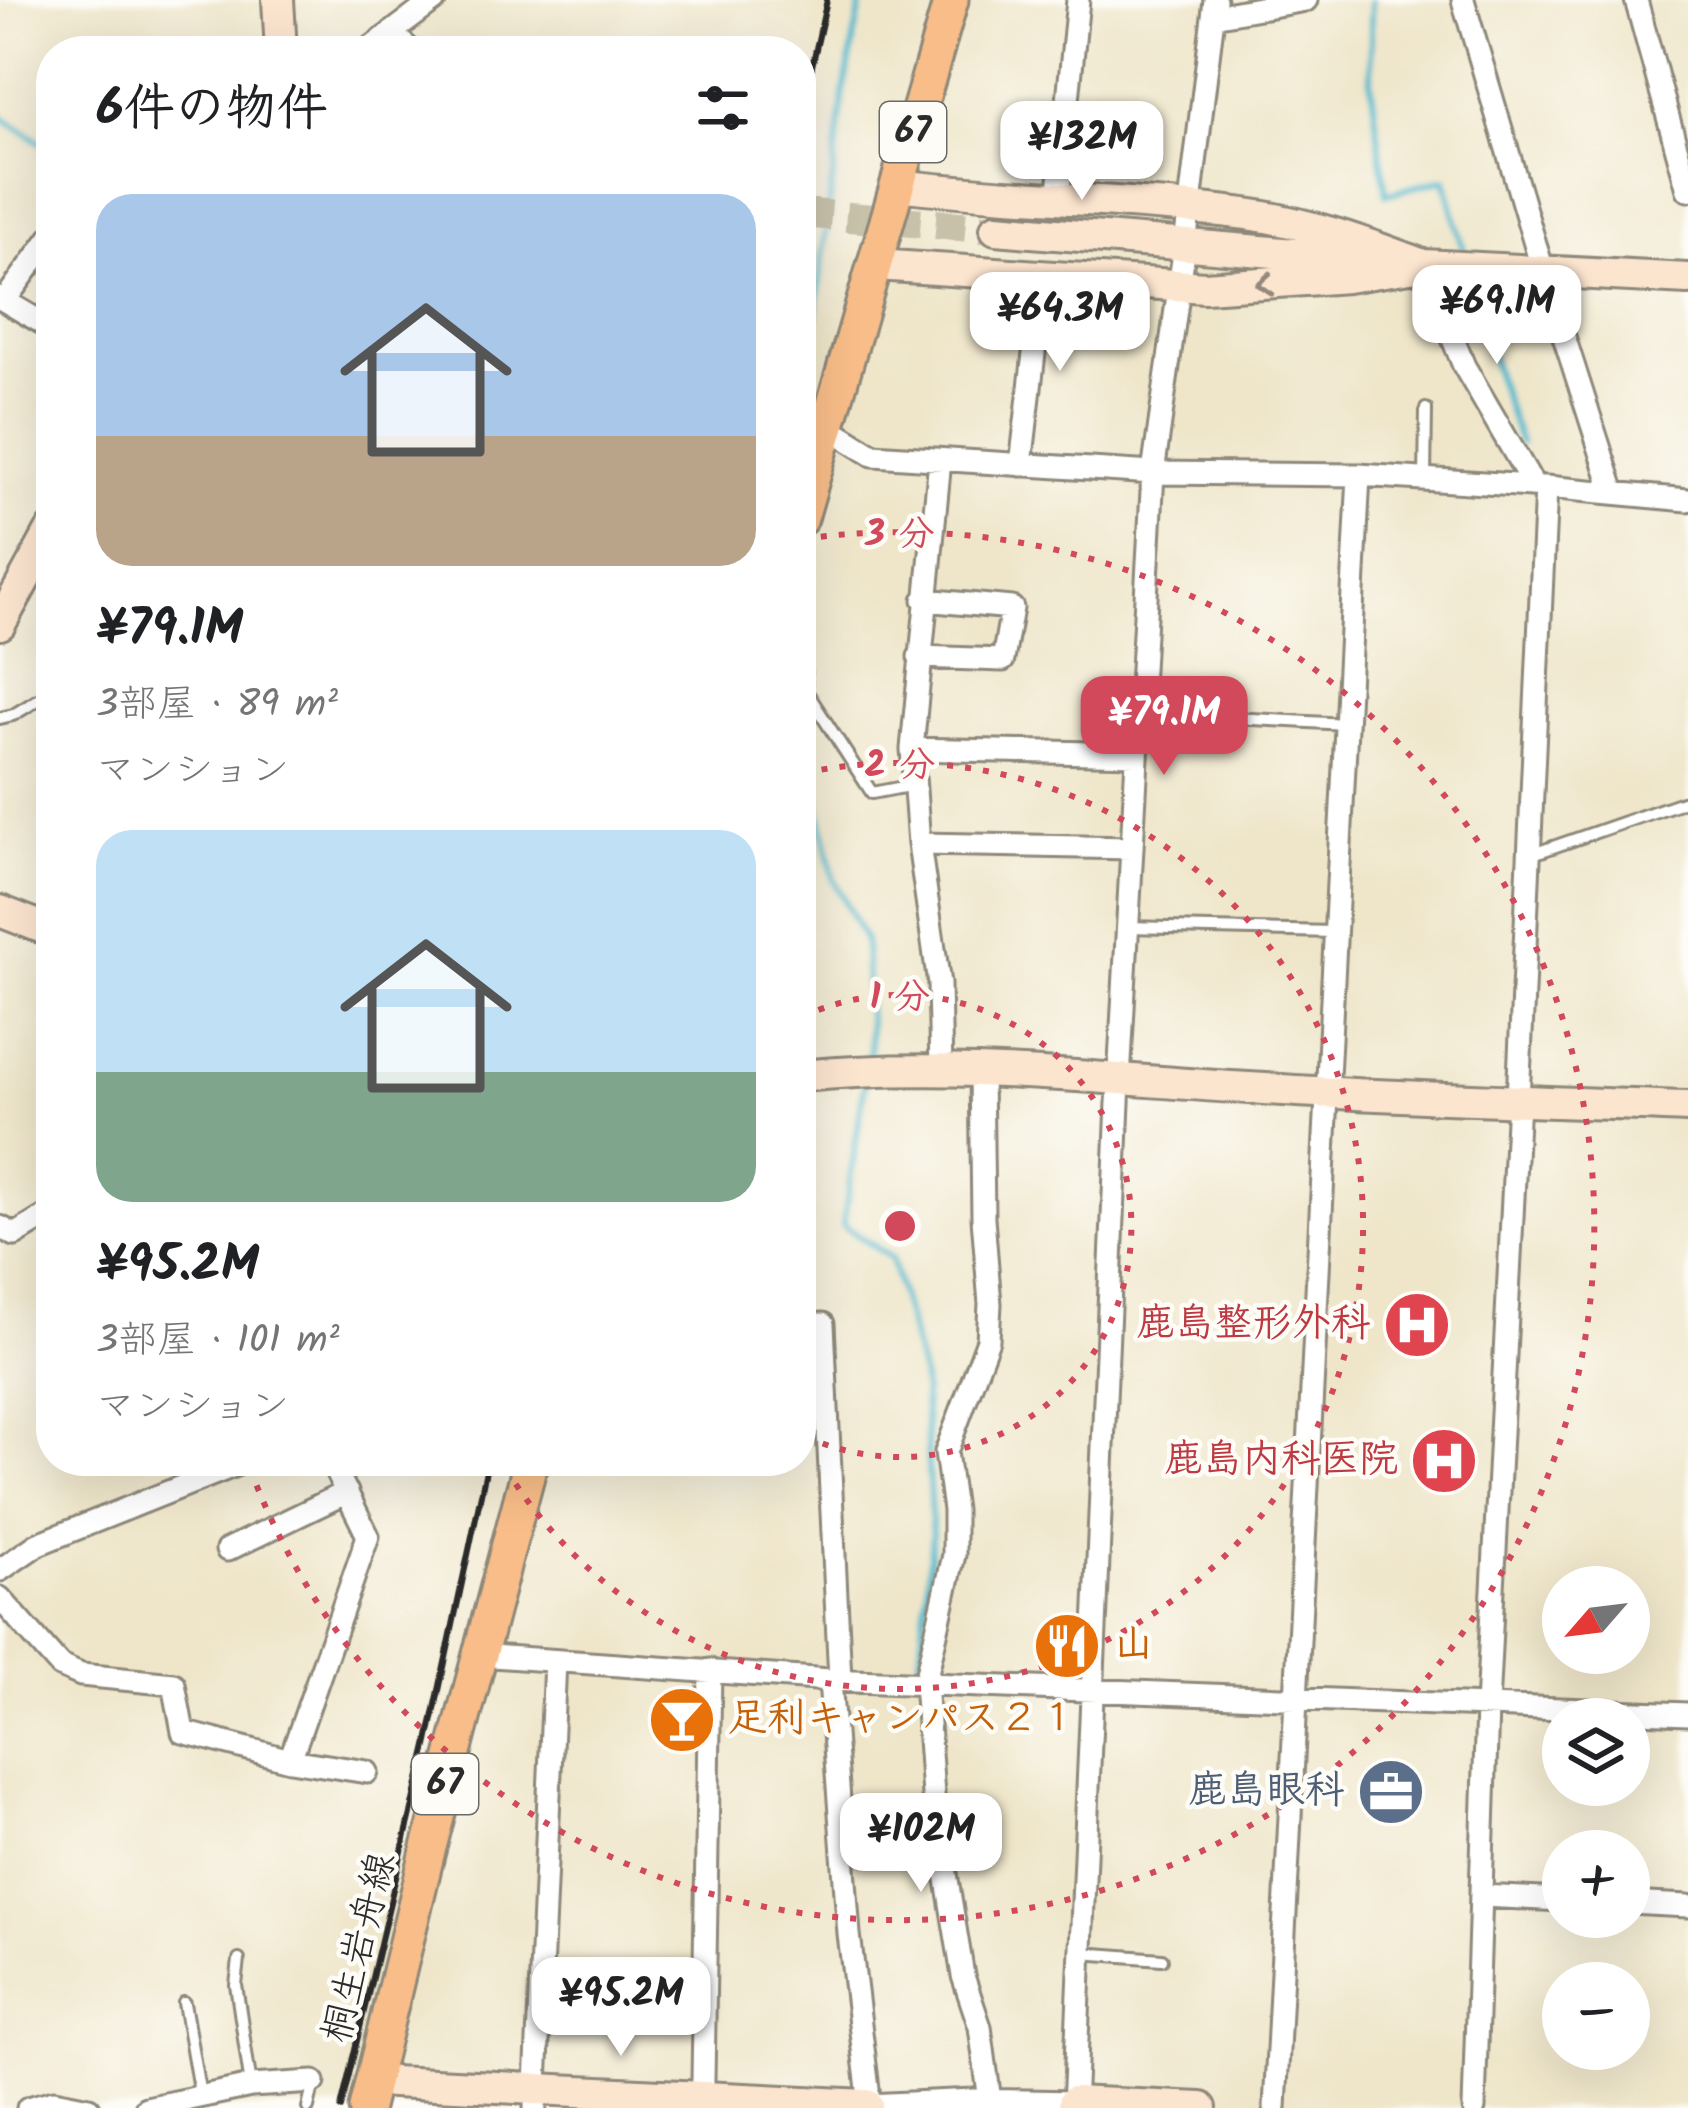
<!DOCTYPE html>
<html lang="ja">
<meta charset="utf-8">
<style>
body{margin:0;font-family:Kalam,"Klee One",sans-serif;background:#f2f2f2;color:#202124;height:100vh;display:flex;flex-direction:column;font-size:45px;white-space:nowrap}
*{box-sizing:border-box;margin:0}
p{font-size:39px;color:#757577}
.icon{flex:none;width:66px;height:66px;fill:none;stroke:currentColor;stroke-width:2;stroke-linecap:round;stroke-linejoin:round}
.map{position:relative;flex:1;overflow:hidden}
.panel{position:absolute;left:36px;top:36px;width:780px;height:1440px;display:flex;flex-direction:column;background:#fff;border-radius:48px;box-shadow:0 12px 48px #0002}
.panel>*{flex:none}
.needle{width:78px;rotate:242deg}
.tools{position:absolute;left:1542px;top:1566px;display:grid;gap:24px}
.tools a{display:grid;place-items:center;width:108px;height:108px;border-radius:50%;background:#fff;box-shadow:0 12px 48px #0002;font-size:60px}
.price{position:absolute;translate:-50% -102px;padding:0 27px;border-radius:24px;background:#fff;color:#222;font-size:39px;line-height:78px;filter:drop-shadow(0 3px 6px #0008)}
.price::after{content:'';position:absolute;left:50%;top:72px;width:36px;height:27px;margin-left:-18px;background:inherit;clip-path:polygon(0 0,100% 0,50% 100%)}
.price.current{background:#d1495b;color:#fff}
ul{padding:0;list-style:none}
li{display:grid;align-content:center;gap:24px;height:636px;padding:0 60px}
li span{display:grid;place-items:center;height:372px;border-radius:36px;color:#555}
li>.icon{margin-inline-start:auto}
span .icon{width:216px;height:216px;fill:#fffc;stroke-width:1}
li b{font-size:51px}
h2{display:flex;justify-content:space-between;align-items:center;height:144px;padding:0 60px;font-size:51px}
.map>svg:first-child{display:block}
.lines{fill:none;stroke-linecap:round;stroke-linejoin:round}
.stream{stroke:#4fb9cd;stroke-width:6}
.secondary-tunnel{stroke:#c8c1aa;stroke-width:30;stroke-dasharray:30 15;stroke-linecap:butt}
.lane-casing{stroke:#8d887a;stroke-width:16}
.street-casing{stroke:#8d887a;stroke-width:27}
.secondary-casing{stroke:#8d887a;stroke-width:36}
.primary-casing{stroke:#8d887a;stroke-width:39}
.lane{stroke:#fff;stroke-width:10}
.street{stroke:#fff;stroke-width:21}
.secondary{stroke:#fce5cf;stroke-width:30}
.primary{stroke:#f8bd88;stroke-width:33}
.rail{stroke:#2b2b2b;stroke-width:6}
.oneway{stroke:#94887d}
.ring{fill:none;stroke:#d1495b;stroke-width:6;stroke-dasharray:6 12}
.labels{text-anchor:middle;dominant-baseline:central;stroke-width:9;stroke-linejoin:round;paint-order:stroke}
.shield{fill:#fdfcf7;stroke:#6a6a68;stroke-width:3}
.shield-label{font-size:36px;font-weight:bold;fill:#2b2b2b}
.health-label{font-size:39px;font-weight:bold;fill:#be3a42;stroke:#fdfcf7;text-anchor:end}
.food-label{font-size:39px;font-weight:bold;fill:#c56008;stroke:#fdfcf7;text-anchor:start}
.service-label{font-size:39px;font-weight:bold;fill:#4e5e75;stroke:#fdfcf7;text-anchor:end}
.street-label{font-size:39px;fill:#2b2b2b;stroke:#fdfcf7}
.centre{fill:#d1495b;stroke:#fdfcf7;stroke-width:6}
.ring-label{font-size:36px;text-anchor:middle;font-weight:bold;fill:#d1495b;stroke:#fdfcf7;stroke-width:9;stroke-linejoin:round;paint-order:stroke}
</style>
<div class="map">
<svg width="1688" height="2108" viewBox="0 0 1688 2108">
<rect width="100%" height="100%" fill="#fdfcf7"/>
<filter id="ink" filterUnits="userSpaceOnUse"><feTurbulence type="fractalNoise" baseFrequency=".00833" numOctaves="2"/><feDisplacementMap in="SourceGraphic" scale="24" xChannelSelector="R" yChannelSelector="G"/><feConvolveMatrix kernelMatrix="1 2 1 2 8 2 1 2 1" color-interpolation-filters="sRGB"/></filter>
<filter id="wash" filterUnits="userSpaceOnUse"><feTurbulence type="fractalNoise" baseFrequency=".004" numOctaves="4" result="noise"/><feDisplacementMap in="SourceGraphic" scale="48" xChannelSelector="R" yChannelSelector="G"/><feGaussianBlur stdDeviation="2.7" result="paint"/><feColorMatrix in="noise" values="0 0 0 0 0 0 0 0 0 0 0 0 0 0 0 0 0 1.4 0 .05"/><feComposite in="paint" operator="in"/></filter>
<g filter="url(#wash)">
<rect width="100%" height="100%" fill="#efe6ca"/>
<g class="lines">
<path class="stream" d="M1371,0v82l15,112 59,-15 21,80
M0,116l51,33
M1471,278l25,97 24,68
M801,409l7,-36 35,-277 19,-96
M801,724l33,156 31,61 5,108 -3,14
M865,1082l-22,143 48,33 32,120 9,157 -12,126"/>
</g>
</g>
<g filter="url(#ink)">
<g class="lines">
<path class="secondary-tunnel" d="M801,213l195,16"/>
<g class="lane-casing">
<path id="lane" d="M1425,480l1,-71
M801,626l5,65 66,102 42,-8
M1139,713l207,11
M0,718l13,-3 38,-23
M1530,855l158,-55
M1127,927l207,5
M1081,1953l81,6
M239,1960l-3,25 15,101
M184,2003l16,92
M308,2108l6,-26"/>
</g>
<g class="street-casing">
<path id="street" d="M1463,0l80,271 71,222
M1636,0l52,190
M1213,16l93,-16
M392,33l19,18
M367,51l68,-51
M1058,200l20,-200
M1423,265l41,101 70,120
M0,298l51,30
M5,300l46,-63
M828,427l45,28 280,18 206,2 187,12 142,13
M940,460l-28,289 7,95 20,140 2,86
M1021,465l22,-189
M919,657l84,3 9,-52 -88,-8
M912,749l225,5
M919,844l213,4
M981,1071l2,147 7,86 -2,36 -42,112 8,58v45l-29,127 8,113 30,181 17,51 10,74
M0,1227l15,8 36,-22
M801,1325l22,-1 17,356
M227,1550l120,-58
M0,1570l38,-26 208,-83
M0,1598l60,68 21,9 93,9 9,48 107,28 77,12
M478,1655l352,25 858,34
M830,1680l19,254 19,155 -1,19
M290,1760l78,-224 -37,-75
M1481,1896l82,4
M1629,1903l59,3
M867,2105l107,-5 100,2
M700,2107l3,-27 7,-410
M28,2108l26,-7 35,7
M146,2108l105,-22 63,-4
M535,2108l20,-447
M1074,2108l45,-1028 34,-607 32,-228 30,-245
M1275,2108l84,-1633
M1474,2108l13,-401 31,-607 28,-613"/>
</g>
<g class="secondary-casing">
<path id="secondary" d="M278,0l3,51
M898,185c115,14 233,14 348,29 61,8 120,29 177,51
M996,229l373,31
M876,265l329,22 142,-10 76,-12 265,14
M0,624l51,-93
M0,911l51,20
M801,1076c149,-15 299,3 448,12 146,10 293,13 439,19
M372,2081l495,24
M1074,2102l127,6"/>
</g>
<g class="primary-casing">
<path id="primary" d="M801,518l150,-518
M366,2108l61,-253 104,-394"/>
</g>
<use href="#lane" class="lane"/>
<use href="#street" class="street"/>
<use href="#secondary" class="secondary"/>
<use href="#primary" class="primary"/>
<path class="rail" d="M801,115l26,-115
M341,2108l87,-366 60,-281"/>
</g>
<defs><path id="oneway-chevron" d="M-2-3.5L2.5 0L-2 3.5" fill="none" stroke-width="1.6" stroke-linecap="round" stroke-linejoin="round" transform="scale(3)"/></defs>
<use class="oneway" href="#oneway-chevron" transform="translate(1265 284) rotate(176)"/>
</g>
<g class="ring">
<path d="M802 1017A231 231 0 1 1 802 1435"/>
<path d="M804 773A463 463 0 1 1 503 1464"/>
<path d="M803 539A694 694 0 1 1 248 1463"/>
</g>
<defs>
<g id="hospital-disc" transform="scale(3.45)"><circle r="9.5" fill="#e0444e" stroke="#fdfcf7"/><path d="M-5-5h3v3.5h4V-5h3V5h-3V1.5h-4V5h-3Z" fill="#fff"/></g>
<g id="restaurant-disc" transform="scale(3.45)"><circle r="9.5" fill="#e8710a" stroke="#fdfcf7"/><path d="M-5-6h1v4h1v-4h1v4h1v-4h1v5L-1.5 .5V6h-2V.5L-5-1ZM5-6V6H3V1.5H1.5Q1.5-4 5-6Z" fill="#fff"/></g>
<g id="bar-disc" transform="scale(3.45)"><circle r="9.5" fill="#e8710a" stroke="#fdfcf7"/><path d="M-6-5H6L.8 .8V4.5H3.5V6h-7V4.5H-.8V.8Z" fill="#fff"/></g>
<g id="office-disc" transform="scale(3.45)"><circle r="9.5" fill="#5c6f8a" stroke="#fdfcf7"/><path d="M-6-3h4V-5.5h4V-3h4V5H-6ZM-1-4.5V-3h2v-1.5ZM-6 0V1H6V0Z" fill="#fff"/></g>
</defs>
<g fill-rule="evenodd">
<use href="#hospital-disc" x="1417" y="1325"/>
<use href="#hospital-disc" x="1444" y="1461"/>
<use href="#restaurant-disc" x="1067" y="1646"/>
<use href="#bar-disc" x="682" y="1720"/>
<use href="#office-disc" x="1391" y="1792"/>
</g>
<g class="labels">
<g class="shield">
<rect x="880" y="102" width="66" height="60" rx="9"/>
<rect x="412" y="1754" width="66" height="60" rx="9"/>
</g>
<g class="shield-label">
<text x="913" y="132">67</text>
<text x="445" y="1784">67</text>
</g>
<g class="health-label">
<text x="1370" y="1325">鹿島整形外科</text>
<text x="1398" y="1461">鹿島内科医院</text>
</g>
<g class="food-label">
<text x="1114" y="1646">山</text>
<text x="728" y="1720">足利キャンパス２１</text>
</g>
<g class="service-label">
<text x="1344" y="1792">鹿島眼科</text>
</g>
<g class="street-label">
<text transform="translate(361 1948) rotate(-76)">桐生岩舟線</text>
</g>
</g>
<circle cx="900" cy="1226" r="18" class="centre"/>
<g class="ring-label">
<text x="900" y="545">3 分</text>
<text x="900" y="776">2 分</text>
<text x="900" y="1008">1 分</text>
</g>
</svg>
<div class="tools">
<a><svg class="needle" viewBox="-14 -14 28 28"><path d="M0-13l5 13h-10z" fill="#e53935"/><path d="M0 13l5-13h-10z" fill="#757577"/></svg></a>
<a><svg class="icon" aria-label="layers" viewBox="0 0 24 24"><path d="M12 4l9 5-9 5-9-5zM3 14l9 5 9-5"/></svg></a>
<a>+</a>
<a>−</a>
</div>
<b class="price" style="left:1082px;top:203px">¥132M</b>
<b class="price" style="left:1497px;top:367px">¥69.1M</b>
<b class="price" style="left:1060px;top:374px">¥64.3M</b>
<b class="price current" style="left:1164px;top:778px">¥79.1M</b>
<b class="price" style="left:921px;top:1895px">¥102M</b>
<b class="price" style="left:621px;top:2059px">¥95.2M</b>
<section class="panel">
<h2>6件の物件<svg class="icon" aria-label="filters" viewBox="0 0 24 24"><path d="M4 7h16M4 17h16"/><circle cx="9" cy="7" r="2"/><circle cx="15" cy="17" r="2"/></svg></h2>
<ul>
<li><span style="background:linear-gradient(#a9c7e8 65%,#b9a48a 0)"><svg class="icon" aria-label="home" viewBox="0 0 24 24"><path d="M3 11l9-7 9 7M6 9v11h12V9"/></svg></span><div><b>¥79.1M</b><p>3部屋 · 89 m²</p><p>マンション</p></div></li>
<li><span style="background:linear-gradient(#bfe0f5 65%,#7fa58c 0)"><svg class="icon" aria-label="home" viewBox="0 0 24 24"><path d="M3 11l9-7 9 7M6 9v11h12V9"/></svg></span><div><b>¥95.2M</b><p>3部屋 · 101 m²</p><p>マンション</p></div></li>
</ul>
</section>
</div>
